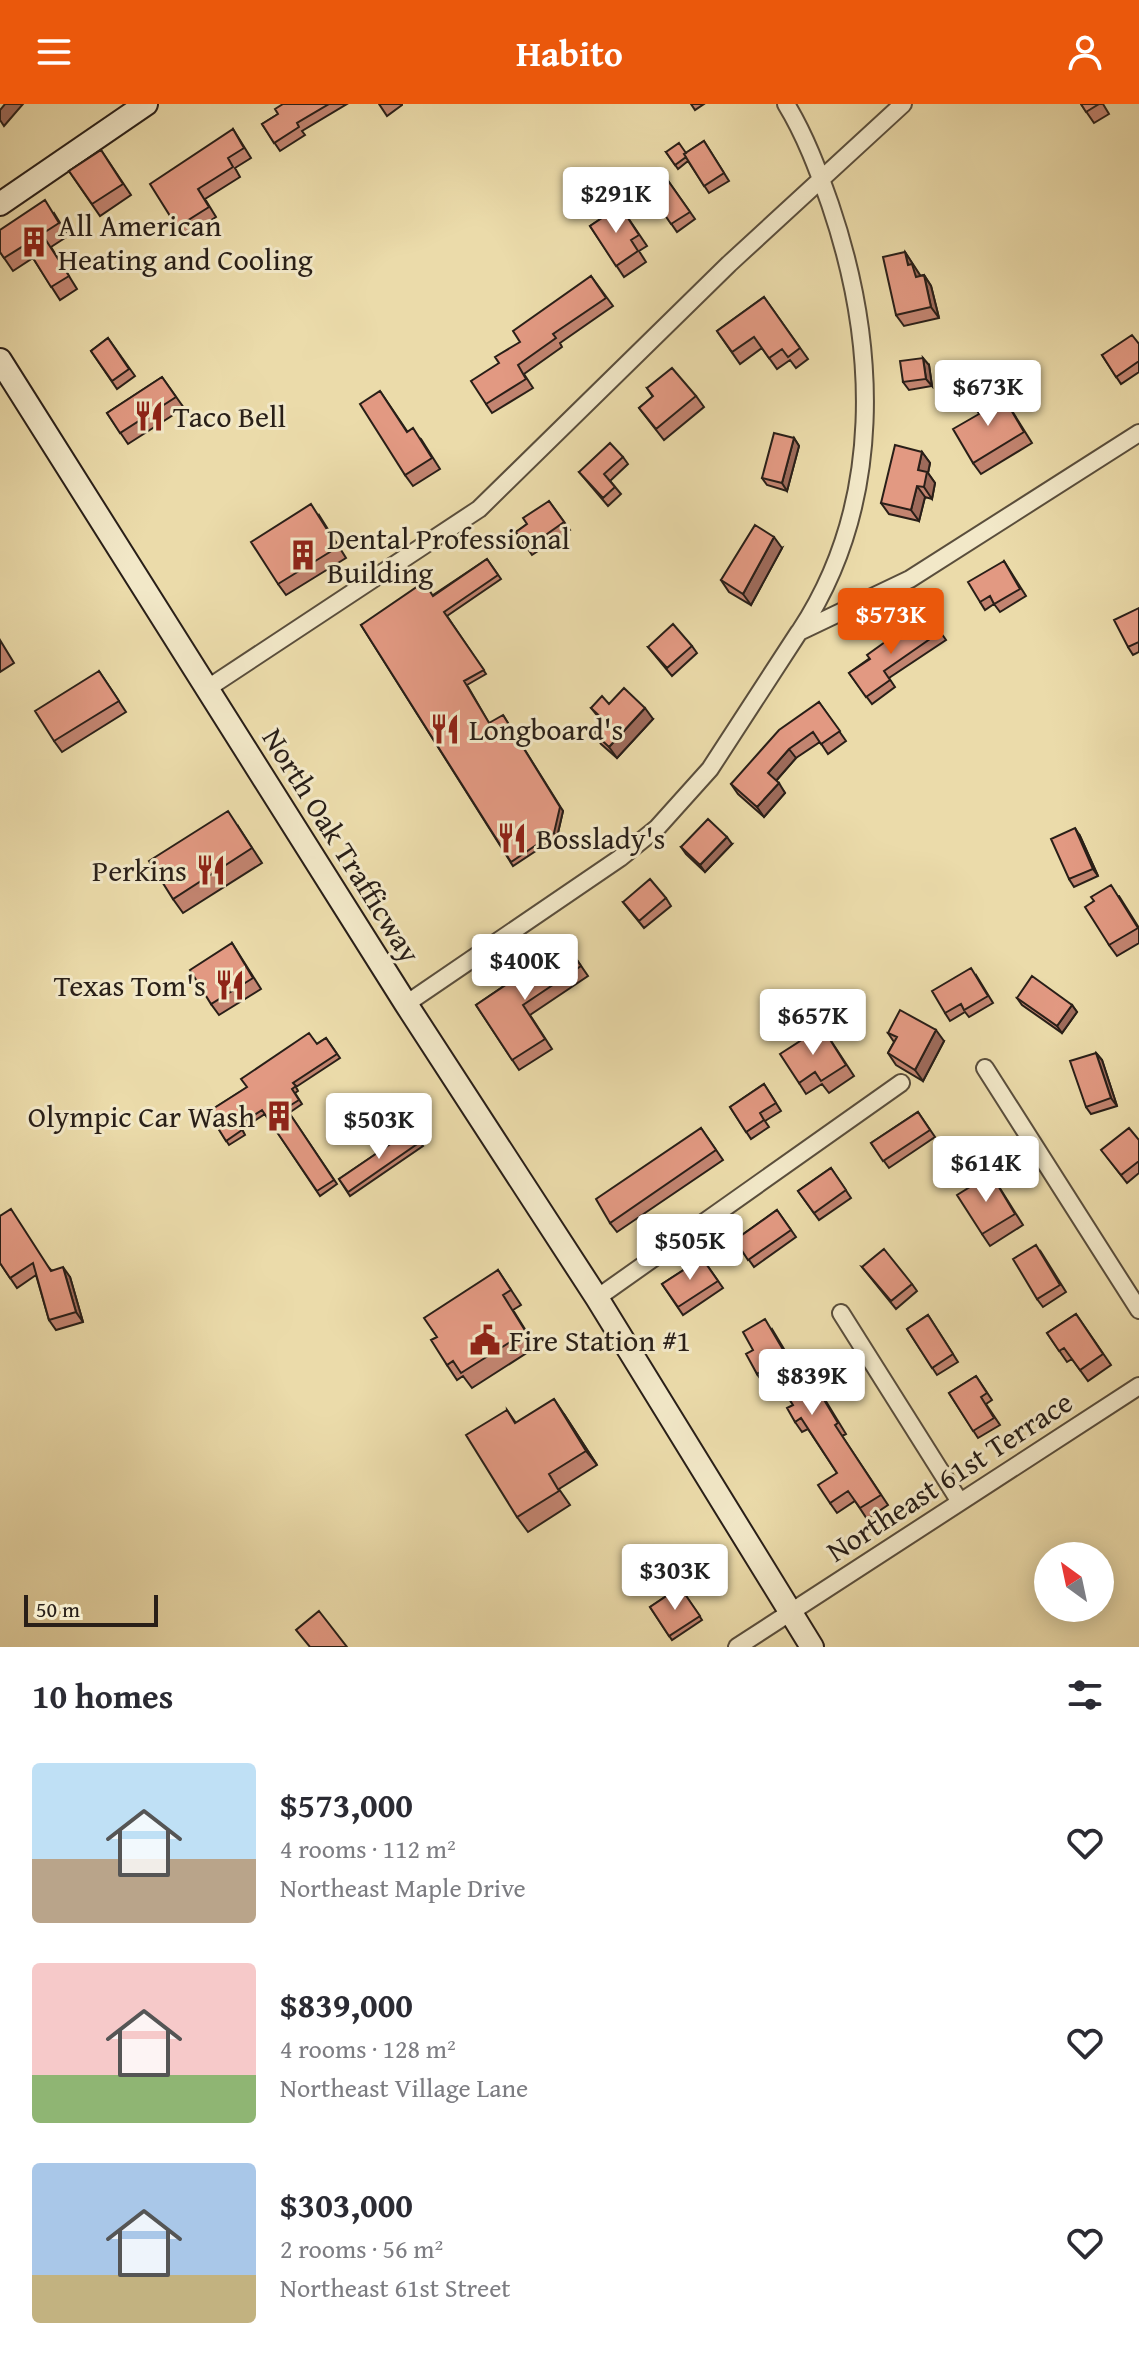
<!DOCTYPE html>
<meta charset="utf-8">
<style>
body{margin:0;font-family:"Gentium Book Plus",serif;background:#f2f2f3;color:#2b2b33;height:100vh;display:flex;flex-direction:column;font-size:30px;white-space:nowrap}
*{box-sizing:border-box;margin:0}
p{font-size:26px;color:#7c7c81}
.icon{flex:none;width:44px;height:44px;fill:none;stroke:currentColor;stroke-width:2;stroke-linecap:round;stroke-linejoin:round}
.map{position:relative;height:1543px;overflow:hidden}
.side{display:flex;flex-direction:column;background:#fff;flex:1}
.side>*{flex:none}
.needle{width:52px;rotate:327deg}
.controls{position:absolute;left:1034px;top:1438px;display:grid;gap:16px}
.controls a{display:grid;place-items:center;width:80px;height:80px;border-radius:50%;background:#fff;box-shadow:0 4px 20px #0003;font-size:40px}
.scale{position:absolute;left:24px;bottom:20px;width:134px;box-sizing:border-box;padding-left:8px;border:4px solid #291f18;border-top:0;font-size:22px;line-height:28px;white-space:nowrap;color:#291f18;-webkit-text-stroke:6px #f2e8c8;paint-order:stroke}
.price{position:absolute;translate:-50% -68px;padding:0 18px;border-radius:8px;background:#fff;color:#222;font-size:26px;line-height:52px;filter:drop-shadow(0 2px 4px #0008)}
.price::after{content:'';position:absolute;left:50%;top:48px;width:24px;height:18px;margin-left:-12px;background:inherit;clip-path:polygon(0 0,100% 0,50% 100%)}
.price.active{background:#ea580c;color:#fff}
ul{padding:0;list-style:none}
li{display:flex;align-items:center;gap:24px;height:200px;padding:0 32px}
li span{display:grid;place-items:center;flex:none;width:224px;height:160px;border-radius:8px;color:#555}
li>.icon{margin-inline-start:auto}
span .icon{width:96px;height:96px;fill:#fffc;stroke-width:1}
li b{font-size:34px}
h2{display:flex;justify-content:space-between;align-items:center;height:96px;padding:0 32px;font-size:34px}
header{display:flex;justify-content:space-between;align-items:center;height:104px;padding:0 32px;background:#ea580c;color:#fff;font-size:36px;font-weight:600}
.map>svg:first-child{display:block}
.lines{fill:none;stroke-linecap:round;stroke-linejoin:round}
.street-casing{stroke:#5a4e3c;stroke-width:20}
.secondary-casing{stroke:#291f18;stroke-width:26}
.street{stroke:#f2e8c8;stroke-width:16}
.secondary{stroke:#f2e8c8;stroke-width:22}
.wall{fill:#c28470;stroke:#291f18;stroke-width:2}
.shaded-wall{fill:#9e6b5b;stroke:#291f18;stroke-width:2}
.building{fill:#e29982;stroke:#291f18;stroke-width:2}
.labels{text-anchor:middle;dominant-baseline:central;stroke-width:6;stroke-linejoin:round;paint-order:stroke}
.poi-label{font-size:30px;fill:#291f18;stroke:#f2e8c8;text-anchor:start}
.street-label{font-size:30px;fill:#291f18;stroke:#f2e8c8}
</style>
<header><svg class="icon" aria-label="menu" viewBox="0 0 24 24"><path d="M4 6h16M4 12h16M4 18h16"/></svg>Habito<svg class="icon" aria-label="person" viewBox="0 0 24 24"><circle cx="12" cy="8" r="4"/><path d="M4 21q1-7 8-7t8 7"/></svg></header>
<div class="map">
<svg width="1139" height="1543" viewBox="0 0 1139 1543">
<rect width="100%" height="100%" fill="#ebdbaa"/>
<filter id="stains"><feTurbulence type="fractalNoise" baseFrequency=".0025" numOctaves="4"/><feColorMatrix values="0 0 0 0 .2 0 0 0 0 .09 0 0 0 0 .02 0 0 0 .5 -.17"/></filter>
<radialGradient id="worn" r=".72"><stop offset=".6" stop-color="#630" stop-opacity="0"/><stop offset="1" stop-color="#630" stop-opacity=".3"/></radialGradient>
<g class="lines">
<g class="street-casing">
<path id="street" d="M786,0c19,31 32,66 44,100 48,141 54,299 -30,427
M208,584l271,-179 250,-245 174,-160
M406,900l214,-146 37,-30 53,-59 89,-137 111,-53 229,-146
M985,964l154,242
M597,1194l304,-215
M841,1209l119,189
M737,1543l402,-261"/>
</g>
<g class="secondary-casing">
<path id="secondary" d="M0,100l146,-100
M0,256l406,644 191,294 215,349"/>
</g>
<use href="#street" class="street"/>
<use href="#secondary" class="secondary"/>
</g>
<path class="wall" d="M283,0h64l-45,27 3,4 -25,16 -18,-27 16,-10z
M379,0h23v1l-15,11z
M691,0h13l-9,6z
M1081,0h22l6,10 -15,9z
M233,25l18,29 -16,10 5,9 -35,22 11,18 -32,20 -7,-10z
M704,37l25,40 -20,12 -21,-32 -10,8 -12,-17 20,1z
M101,46l30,45 -31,21 -31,-45z
M664,71l31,44 -18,13 -31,-45z
M620,102l27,40 -8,5 7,11 -22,15 -34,-51z
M54,109l14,23 -17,11 26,42 -17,11 -27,-42 -20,13 -13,-19z
M905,148l15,24 4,-1 7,11 8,32 -35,8 -8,-11z
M591,172l22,30 -53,37 2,4 -38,27 9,14 -41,25 -6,-9 13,-41 21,-21z
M764,193l44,62 -12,9 -6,-8 -13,9 -15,-21 -22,16 -23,-33z
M108,234l27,38 -18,13 -26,-38z
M1139,240v28l-18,12 -19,-29z
M929,261l3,21 -23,4 -6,-8z
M162,273l22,31 -56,36 -21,-31z
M647,284l49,8 8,11 -40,33 -25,-32 14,-11z
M380,287l27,40 14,8 19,30 -27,17 -8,-11z
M992,290l5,8 7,-4 28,45 -51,31 -8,-11z
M794,334l5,8 -12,45 -20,-6 -5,-7z
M922,348l8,11 -2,10 7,10 -3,16 -7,-2 -6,24 -30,-7 -8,-11z
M623,353l5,7 -18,17 11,13 -13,12 -29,-34z
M549,397l21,29 -38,25 -16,-23 11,-8z
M319,411l27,43 -60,37 -8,-11z
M782,444l-31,57 -22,-13 -8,-12z
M487,455l14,20 -54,37 39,58 -19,11 22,38 74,88 -6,26 -44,29 -152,-241 72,-30z
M1004,457l22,35 -26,16 -6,-8 -9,6 -5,-8z
M1139,504v44l-6,3 -5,-8z
M929,512l17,24 -57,38 6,9 -23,17 -23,-31z
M0,536l14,23 -14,9z
M692,542l5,7 -25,23 -24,-29z
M99,567l27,41 -64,40 -8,-11z
M819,598l27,39 -18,13 -8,-12 -24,16 -20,23 9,12 -21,24 -26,-23 -7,-10z
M609,600l44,15 -36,39 -16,-14 -7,-11 9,-10 -12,-15z
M238,722l24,37 -79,50 -10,-14z
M1080,732l18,40 -24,11 -5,-8z
M732,740l-27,28 -19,-18 -5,-7z
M1119,792l20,32v15l-22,13 -8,-11 -15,-44z
M666,794l5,8 -27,22 -21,-26z
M232,839l29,46 -42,26 -8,-11z
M566,840l22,32 -58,39 22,34 -33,21 -43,-65z
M976,871l17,28 -24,14 -4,-5 -15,9 -5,-8z
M1017,894l55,7 5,7 -15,21 -40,-28z
M822,923l32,49 -25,17 -7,-9 -16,10 -7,-11z
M888,929l56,8 -21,40 -27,-16 -8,-12 6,-11z
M326,934l14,20 -44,29 2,4 -3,2 7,11 -13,9 48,71 -17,12 -55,-82 -23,15 3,6 -16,10 -21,-33z
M1096,949l6,7 15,46 -26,8 -5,-7z
M764,980l17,27 -16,10 4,6 -18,12 -21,-32z
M918,1008l17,25 -46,31 -18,-25z
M701,1024l22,32 -106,72 -7,-9z
M411,1026l12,16 -73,50 -11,-17z
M1139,1036v33l-12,10 -20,-26z
M831,1064l20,30 -32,22 -21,-29z
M991,1070l32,51 -33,21 -8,-12z
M777,1106l19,27 -42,30 -19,-27z
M0,1112l51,54 19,7 13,45 -27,8 -7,-10 -13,-45 -19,13 -17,-25z
M1041,1148l25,40 -23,15 -6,-8z
M702,1154l21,30 -40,27 -21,-31z
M862,1163l50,17 5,7 -21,18z
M498,1166l23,35 -8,5 23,37 -64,41 -9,-12 -6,4 -10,-15 -10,-28z
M1076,1210l35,51 -23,16 -16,-22 -5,3 -20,-29z
M928,1211l30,47 -21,13 -30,-46z
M772,1225l27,45 14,6 33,54 -4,2 46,69 -21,14 -12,-18 -18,12 -7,-10 7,-30 -29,-44 -6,3 -7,-10 -2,-17 -17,-28 -12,7 -7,-10 -4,-24z
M976,1272l16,24 -6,4 14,21 -22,13 -29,-45z
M507,1306l9,13 48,-9 33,51 -38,24 11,16 -42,27 -11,-15z
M680,1483l22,33 -30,20 -22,-33z"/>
<path class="shaded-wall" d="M5,0h18l-19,22 -4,-6v-10z
M905,148l15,23 3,13 -15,-23z
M924,171l7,11 8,32 -8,-11z
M923,254l6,7 3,21 -6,-7z
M794,334l5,8 -12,45 -5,-8z
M922,348l8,11 -2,10 7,10 -3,16 -8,-12 -6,-17z
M917,382l8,11 -6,24 -8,-11z
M774,433l8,11 -31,57 -8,-11z
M645,604l8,11 -36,39 -8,-11z
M503,611l60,96 -6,26 -3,-4z
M789,645l7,9 -22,25 -6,-10z
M779,679l6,10 -21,24 -7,-10z
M1075,724l5,8 18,40 -5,-7z
M727,733l5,7 -27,28 -5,-7z
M1072,901l5,7 -15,21 -5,-7z
M936,926l8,11 -21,40 -8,-11z
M1096,949l6,7 15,46 -6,-8z
M63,1163l7,10 13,45 -7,-10z
M554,1295l10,15 33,51 -11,-14z"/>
<path class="building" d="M283,0h46l-32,19 2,4 -25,16 -12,-19 16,-10 -3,-5z
M1081,0h18l-13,8z
M233,25l11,19 -16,10 5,9 -35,22 11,18 -32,20 -27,-43z
M704,37l20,32 -20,13 -20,-32z
M679,39l7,10 -2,1 2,3 -11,8 -9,-13z
M101,46l22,34 -31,20 -23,-33z
M664,71l26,37 -19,12 -25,-37z
M45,96l14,23 -17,11 27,42 -18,11 -26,-42 -21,13 -4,-6v-22z
M620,102l19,29 -8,5 7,11 -22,15 -26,-40z
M905,148l3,13 4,-1 4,13 8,-2 7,32 -35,8 -13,-58z
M591,172l15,22 -53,36 3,4 -38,27 8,14 -40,25 -15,-23 28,-18 -4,-6 25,-15 -7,-11z
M764,193l36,51 -12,9 -6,-8 -13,9 -15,-21 -22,15 -15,-21z
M1132,231l7,9v17l-23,16 -14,-22z
M108,234l21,31 -17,12 -21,-30z
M923,254l3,21 -23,3 -3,-21z
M672,264l24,28 -40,33 -17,-21 14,-12 -6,-8z
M162,273l14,20 -56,36 -13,-20z
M380,287l27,41 6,-4 19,30 -27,17 -45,-71z
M992,290l5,9 7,-5 20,34 -51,31 -20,-34 26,-15 -5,-9z
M774,329l20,5 -12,45 -20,-5z
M610,339l13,14 -19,17 11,13 -12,11 -24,-26z
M895,341l27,7 -4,18 9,2 -3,15 -7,-1 -6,24 -30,-7z
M549,397l15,21 -37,26 -11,-16 11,-8 -4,-6z
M311,400l27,43 -60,37 -27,-42z
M755,421l19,12 -31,57 -22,-14z
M487,455l11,16 -54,37 40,58 -20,11 25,42 14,-8 57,92 -6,26 -43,29 -150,-237 63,-43 9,14z
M1004,457l16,28 -26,15 -4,-8 -10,6 -12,-20z
M1139,504v34l-11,5 -14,-27z
M929,512l11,16 -56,39 6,9 -24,17 -17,-24 21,-14 -3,-4 18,-13 3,3z
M673,520l19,22 -25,22 -19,-21z
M99,567l20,30 -65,40 -19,-30z
M624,584l21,20 -36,39 -15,-14 11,-12 -14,-13 11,-12 7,8z
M819,598l21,29 -19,13 -8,-12 -24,17 -21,24 11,10 -22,24 -26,-23 48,-54z
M228,707l24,37 -79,51 -24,-38z
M708,715l19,18 -27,28 -19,-18z
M1075,724l18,41 -24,10 -18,-40z
M650,775l16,19 -27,23 -16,-19z
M1111,781l27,43 -29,17 -24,-38 9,-6 -3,-4z
M232,839l21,35 -42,26 -21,-34z
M566,840l15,22 -58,39 22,34 -33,21 -36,-55z
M971,864l17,28 -24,14 -3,-6 -16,9 -13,-22z
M1032,872l40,29 -15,21 -40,-28z
M900,906l36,20 -21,40 -27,-17 9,-16 -9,-4z
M822,923l24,38 -25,16 -6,-9 -16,11 -19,-29z
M309,929l8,11 9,-6 11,16 -44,29 3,3 -4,3 7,11 -13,8 48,72 -17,11 -55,-81 -23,15 3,5 -16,11 -18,-29 39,-25 -6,-8z
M1096,949l15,45 -25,9 -16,-46z
M764,980l12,19 -16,10 4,7 -18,12 -16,-25z
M918,1008l12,18 -47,31 -12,-18z
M701,1024l15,22 -106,73 -14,-24z
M1129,1024l10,12v21l-18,14 -20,-25z
M411,1026l9,12 -72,50 -9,-13z
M831,1064l15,22 -32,23 -16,-22z
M991,1070l24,40 -33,20 -25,-39z
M11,1105l40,62 12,-4 13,45 -27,8 -16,-57 -23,15 -10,-15v-47z
M777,1106l14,20 -43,30 -13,-20z
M1036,1141l24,40 -23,14 -24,-40z
M884,1145l28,35 -21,17 -29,-34z
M702,1154l16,23 -40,26 -16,-23z
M498,1166l13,20 -8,5 23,37 -65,41 -8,-12 -6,4 -16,-25 6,-3 -13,-19z
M1076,1210l27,40 -23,16 -16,-22 -5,3 -12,-18z
M928,1211l25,39 -21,14 -25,-39z
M765,1215l33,56 8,-5 32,53 -3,2 46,70 -21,13 -12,-17 -18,12 -12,-18 19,-12 -36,-55 -6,4 -8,-14 6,-3 -24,-39 -12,8 -11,-20 7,-4 -10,-18z
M976,1272l11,17 -6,4 13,21 -21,13 -24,-38z
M554,1295l32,52 -37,23 10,17 -42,26 -51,-82 41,-25 8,13z
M680,1483l20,29 -31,20 -19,-29z
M319,1507l28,36h-37l-14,-17z"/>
<defs>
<g id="building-bare" transform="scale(2.4)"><path d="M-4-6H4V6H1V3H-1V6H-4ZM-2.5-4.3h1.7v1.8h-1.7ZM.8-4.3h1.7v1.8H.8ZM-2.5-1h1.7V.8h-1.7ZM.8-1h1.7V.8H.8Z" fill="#8f2418" stroke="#f2e8c8" stroke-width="2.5" paint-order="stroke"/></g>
<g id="restaurant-bare" transform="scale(2.4)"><path d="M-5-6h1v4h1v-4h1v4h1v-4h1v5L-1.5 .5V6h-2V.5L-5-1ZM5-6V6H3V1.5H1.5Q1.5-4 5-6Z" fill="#8f2418" stroke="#f2e8c8" stroke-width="2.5" paint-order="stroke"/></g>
<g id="civic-bare" transform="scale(2.4)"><path d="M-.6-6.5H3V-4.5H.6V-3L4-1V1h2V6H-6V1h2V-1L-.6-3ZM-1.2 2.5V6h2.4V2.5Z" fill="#8f2418" stroke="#f2e8c8" stroke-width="2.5" paint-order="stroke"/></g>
</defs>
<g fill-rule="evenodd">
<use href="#building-bare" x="34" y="138"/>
<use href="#restaurant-bare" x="149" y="312"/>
<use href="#building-bare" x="303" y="451"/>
<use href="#restaurant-bare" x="445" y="625"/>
<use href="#restaurant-bare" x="512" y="734"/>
<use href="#restaurant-bare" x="211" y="766"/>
<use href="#restaurant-bare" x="230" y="881"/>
<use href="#building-bare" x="279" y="1012"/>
<use href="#civic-bare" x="485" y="1236"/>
</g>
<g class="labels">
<g class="poi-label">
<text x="58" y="121">All American<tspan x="58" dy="34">Heating and Cooling</tspan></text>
<text x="173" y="312">Taco Bell</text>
<text x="327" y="434">Dental Professional<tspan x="327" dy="34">Building</tspan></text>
<text x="469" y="625">Longboard's</text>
<text x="536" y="734">Bosslady's</text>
<text x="187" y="766" text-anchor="end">Perkins</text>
<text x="206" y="881" text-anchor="end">Texas Tom's</text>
<text x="255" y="1012" text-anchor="end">Olympic Car Wash</text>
<text x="509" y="1236">Fire Station #1</text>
</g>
<g class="street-label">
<text transform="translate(342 741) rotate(58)">North Oak Trafficway</text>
<text transform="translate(949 1372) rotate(-33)">Northeast 61st Terrace</text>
</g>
</g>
<rect width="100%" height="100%" filter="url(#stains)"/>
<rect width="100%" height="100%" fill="url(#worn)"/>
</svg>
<div class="controls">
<a><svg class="needle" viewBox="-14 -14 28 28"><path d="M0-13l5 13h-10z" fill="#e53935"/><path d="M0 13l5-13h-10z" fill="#7c7c81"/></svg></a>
</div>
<div class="scale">50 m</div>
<b class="price" style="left:616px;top:131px">$291K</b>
<b class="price" style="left:988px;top:324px">$673K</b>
<b class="price active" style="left:891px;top:552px">$573K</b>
<b class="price" style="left:525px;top:898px">$400K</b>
<b class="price" style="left:813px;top:953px">$657K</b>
<b class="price" style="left:379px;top:1057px">$503K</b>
<b class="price" style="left:986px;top:1100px">$614K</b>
<b class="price" style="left:690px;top:1178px">$505K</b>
<b class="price" style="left:812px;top:1313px">$839K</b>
<b class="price" style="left:675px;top:1508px">$303K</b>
</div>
<section class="side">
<h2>10 homes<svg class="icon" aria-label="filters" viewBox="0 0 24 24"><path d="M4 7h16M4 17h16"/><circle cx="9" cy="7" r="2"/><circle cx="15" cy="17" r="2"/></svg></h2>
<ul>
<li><span style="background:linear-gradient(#bfe0f5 60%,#b9a48a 0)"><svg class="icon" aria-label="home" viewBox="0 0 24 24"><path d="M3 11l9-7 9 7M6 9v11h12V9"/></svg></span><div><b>$573,000</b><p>4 rooms · 112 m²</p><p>Northeast Maple Drive</p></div><svg class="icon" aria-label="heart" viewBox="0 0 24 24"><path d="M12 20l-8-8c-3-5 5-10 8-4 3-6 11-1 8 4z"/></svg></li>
<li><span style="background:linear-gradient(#f6c9c9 70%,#8fb573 0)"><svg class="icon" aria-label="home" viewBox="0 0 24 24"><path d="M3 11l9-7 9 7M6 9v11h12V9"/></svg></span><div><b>$839,000</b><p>4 rooms · 128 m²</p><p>Northeast Village Lane</p></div><svg class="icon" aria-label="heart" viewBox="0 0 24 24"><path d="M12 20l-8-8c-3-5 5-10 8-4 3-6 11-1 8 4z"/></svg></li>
<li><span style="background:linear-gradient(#a9c7e8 70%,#c2b280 0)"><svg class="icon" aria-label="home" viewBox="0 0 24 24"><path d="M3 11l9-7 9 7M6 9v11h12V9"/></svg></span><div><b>$303,000</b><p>2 rooms · 56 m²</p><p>Northeast 61st Street</p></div><svg class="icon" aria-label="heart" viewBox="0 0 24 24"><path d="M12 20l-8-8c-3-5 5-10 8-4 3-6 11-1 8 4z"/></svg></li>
</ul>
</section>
